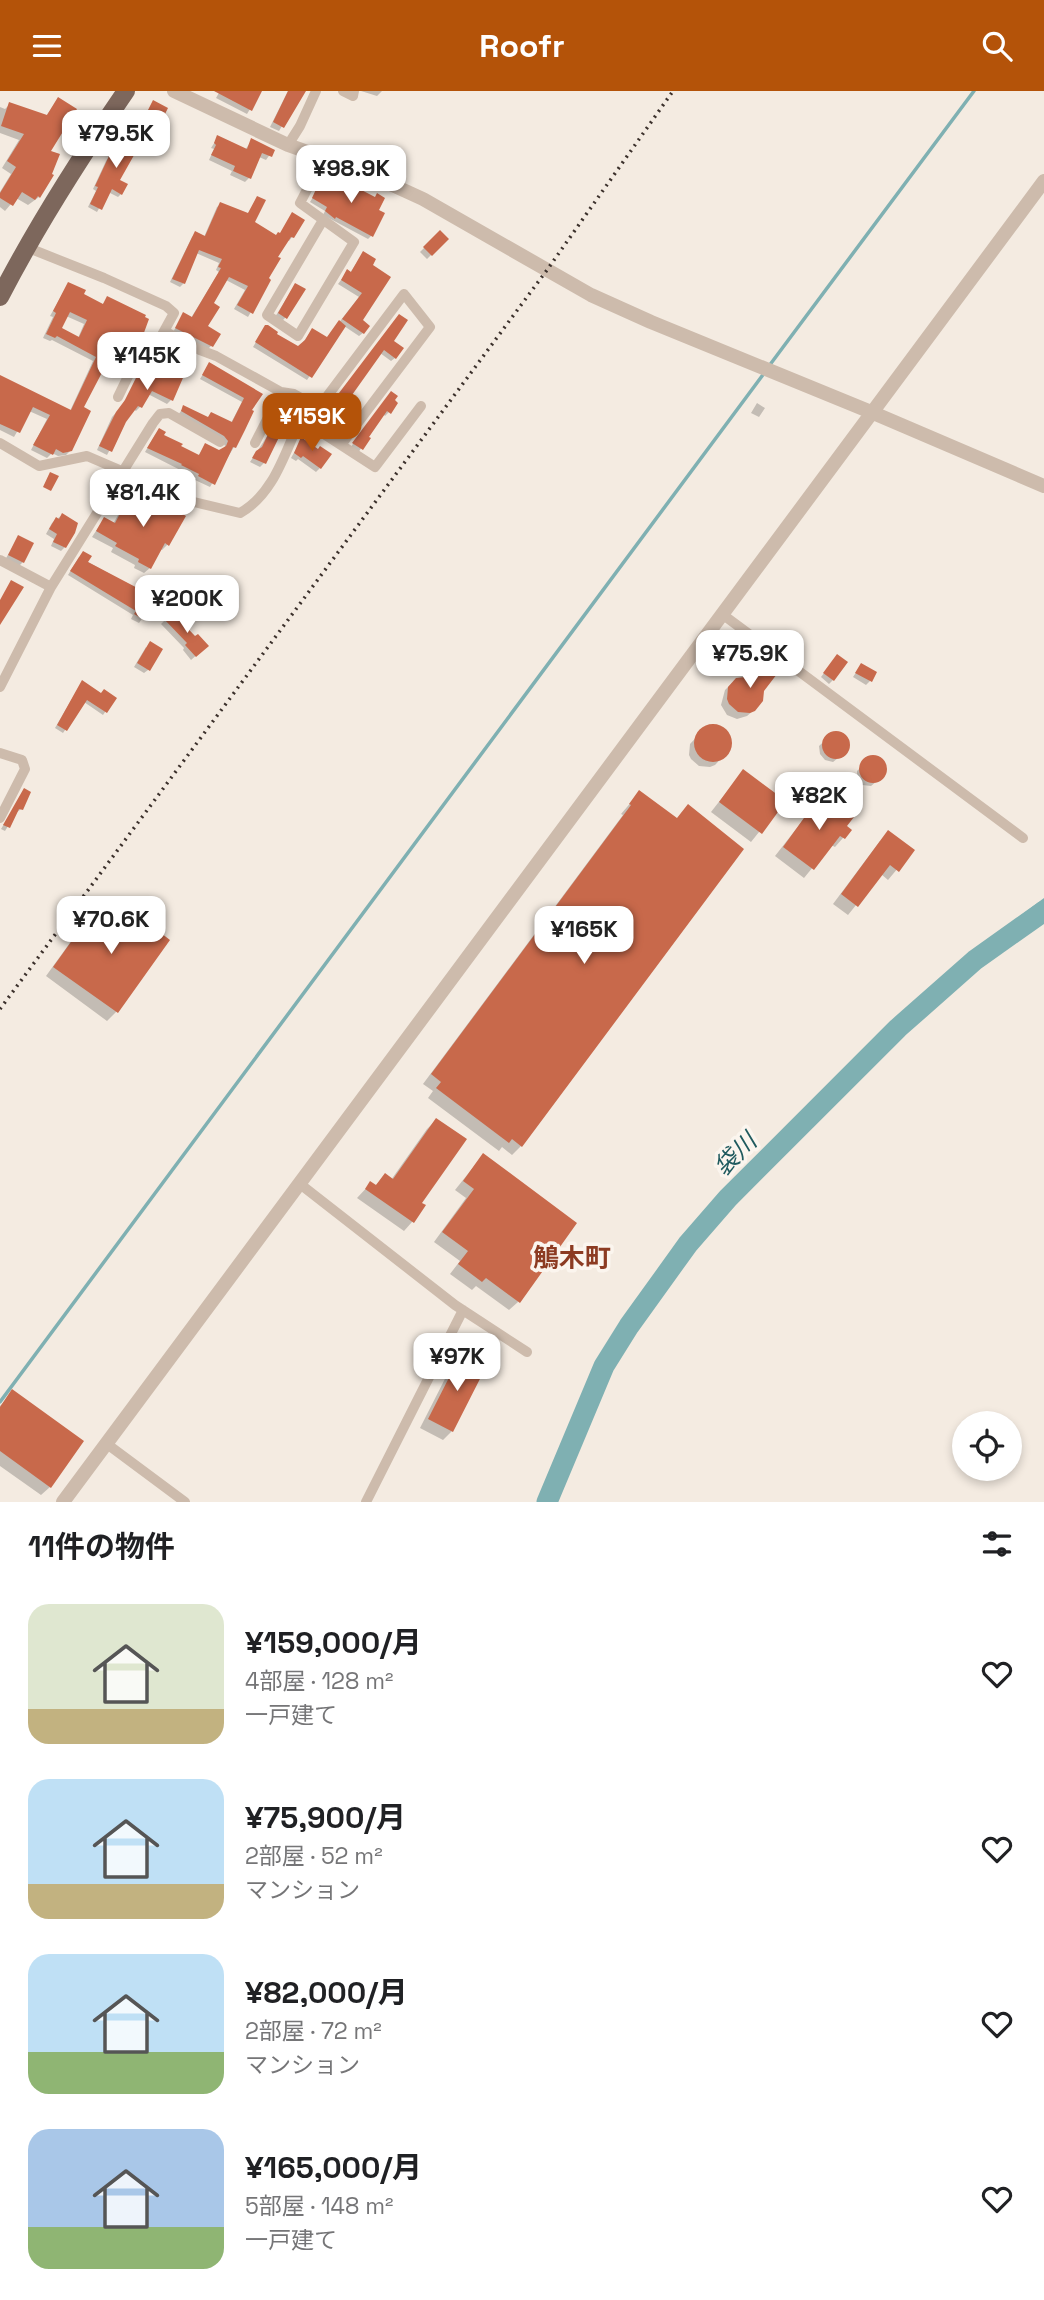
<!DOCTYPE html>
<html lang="ja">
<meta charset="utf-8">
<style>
body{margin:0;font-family:"Space Grotesk","Noto Sans JP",sans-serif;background:#f2f2f2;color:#202124;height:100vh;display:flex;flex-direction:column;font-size:26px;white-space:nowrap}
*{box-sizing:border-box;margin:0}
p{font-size:23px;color:#757577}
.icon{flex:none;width:38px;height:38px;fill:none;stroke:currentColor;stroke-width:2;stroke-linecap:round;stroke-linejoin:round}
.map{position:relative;height:1411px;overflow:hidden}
.side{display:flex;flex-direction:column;background:#fff;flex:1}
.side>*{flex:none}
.tools{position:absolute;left:952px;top:1320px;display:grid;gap:14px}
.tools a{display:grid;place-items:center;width:70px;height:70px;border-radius:50%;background:#fff;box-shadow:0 4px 10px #0003;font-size:35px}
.price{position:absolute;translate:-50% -60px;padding:0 16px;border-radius:14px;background:#fff;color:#222;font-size:23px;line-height:46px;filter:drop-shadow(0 2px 4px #0008)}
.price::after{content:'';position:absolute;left:50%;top:42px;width:21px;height:16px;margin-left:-10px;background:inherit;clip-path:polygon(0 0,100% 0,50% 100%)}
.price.active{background:#b45309;color:#fff}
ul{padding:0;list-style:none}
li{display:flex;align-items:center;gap:21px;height:175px;padding:0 28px}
li span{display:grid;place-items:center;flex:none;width:196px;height:140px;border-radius:21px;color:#555}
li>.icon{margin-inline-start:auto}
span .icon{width:84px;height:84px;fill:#fffc;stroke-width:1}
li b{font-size:30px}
h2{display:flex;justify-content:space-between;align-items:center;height:84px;padding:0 28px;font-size:30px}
header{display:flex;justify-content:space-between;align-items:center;height:91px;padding:0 28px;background:#b45309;color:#fff;font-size:32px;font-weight:800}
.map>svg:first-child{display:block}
.water{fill:#7fb0b2}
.shadow{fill:#0003;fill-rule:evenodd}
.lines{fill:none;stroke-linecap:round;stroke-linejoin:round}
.stream{stroke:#7fb0b2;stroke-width:3.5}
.river{stroke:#7fb0b2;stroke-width:21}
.building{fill:#c8694b;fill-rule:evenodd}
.minor{stroke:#cdbbac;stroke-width:10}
.tertiary{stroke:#cdbbac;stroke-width:14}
.primary{stroke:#7d675c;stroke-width:18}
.rail{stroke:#3b302b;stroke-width:3.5;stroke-dasharray:2 5;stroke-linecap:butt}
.labels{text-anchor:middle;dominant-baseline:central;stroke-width:7;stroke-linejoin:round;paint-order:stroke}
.water-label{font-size:24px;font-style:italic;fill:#1f5a5e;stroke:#fbf5ee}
.quarter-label{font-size:26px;font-weight:bold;fill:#8c3b22;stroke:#fbf5ee}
</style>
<header><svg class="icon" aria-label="menu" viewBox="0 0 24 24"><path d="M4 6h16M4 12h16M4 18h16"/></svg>Roofr<svg class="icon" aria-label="search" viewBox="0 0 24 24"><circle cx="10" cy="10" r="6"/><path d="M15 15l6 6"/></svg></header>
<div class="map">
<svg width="1044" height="1411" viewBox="0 0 1044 1411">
<rect width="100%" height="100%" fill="#f4ebe1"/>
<path class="water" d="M1044,807v21l-69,41 37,-38z"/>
<path class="shadow" d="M220,0h41l-14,23 -31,-16z
M288,0h15l-24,40 -9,-4z
M361,0h21l-5,5z
M58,8l-19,98 -11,8 -12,-7 -11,13 -5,-4v-15l11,-18 -9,-6 17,-28 -19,-7v-26l5,2 5,-5 36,12z
M153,12l8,14 -4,4 -12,-6z
M125,42l-7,47 3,14 -3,3 -10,-5 -11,20 -9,-5 8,-16 -3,-2 13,-28z
M218,46l27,13 7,-10 21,10 -7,10 -7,-3 -10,21 -4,4 -15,-7 2,-4 -23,-11 5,-11 -3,-1z
M319,96l64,27 -12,22 -3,3 -45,-24 2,-4 -15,-9z
M257,107l-5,24 24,14 2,-2 14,3 -3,4 -2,-1 -21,39 3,1 -21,37 -14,-8 11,-19 -19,-10 -15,24 -5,23 6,18 -4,4 -35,-17 11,-18 7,4 28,-46 -3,-2 3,-7 -23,-10 -12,30 -4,4 -10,-5 22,-45 3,-3 9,3 13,-30 4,-3 26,11z
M440,141l7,7 -20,20 -7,-7z
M363,162l11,7 -14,60 3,13 -4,3 -15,-10 -37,54 -54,-33 9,-15 13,3 23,14 14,-19 14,9 33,-42 -21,-13 9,-12 3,1z
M68,193l13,11 21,10 6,-7 28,50 -4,4 -17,-8 -33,64 -11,42 -5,5 -8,1 -6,-3 -5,5 -16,-8 16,-31 -18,-8 -15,26 -14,-7v-53l70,34 23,-50 -41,-21 -2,1 -7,-3 10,-21 -3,-1zM66,225l18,8 -6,14 -19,-9z
M295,194l-10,33 -4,4 -6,-5z
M396,228l-4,22 3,17 -4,3 -11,-8 -54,75 -8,-6z
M209,273l52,30 -12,17 -15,36 -24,40 -15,-7 1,-2 -51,-26 10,-17 7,1 36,20 8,-11 13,7 5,-2 1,-4 -4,-7 -43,-24 6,-8 23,11 24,5 11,-21 -42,-23z
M141,280l30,29 -4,4 -19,-10 -8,13 -4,4 -3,-2 -8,12 -18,34 -10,-5 15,-33 10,-11 15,-30z
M388,306l1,15 -4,4 -2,-2 -25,39 -8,-5z
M757,312l8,5 -6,9 -8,-4z
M274,335l7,3 -17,34 -4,4 -10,-5z
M301,349l19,28 -4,4 -18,-13 -2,2 -5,-3z
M133,402l35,51 -6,6 -2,-1 -10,19 -6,5 -10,-5 1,-3 -24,-13 2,-4 -21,-11 12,-18 9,5 14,-25z
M62,424l3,32 -4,4 -10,-5 3,-7 -8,-5 6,-11z
M18,446l5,25 -4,4 -14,-6z
M79,466l67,37 7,-9 -1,26 -3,4 -3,-2 -7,10 -8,-4 2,-4 -65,-40z
M171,523l24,25 12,7 -16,14 -8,-10 1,-2 -23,-24z
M146,556l2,23 -4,3 -10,-6z
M834,569l-1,20 -4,4 -8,-7z
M861,574l9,16 -4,4 -13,-8z
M732,592l30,8 -8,19 -7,6 -10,3 -10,-4 -6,-10 4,-15z
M80,594l34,14 -11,16 -19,-13 -21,31 -8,-5z
M717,635l5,2 8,9v12l-15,16 -5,2 -11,-1 -8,-7 -2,-4 1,-11 15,-16z
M833,642h7l8,9 -1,9 -14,11 -8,-2 -5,-6 -1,-8z
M871,667l10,2 4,6 -3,11 -11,9 -9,-1 -5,-6v-8z
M743,680l41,30 -33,41 -40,-30z
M24,700l-3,18 -5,4 -11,18 -4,-2z
M639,702l37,27 12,-13 -167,339 -9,9 -10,-8 -3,4 -71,-53 5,-7 -10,-7 200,-269 -2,-1z
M822,705l28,34 -15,17 -4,-2 -27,33 -29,-22z
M880,750l33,9 -25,30 -7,-6 -33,41 -15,-11z
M102,811l45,33 21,5 -52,72 -9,9 -61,-45 47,-65z
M436,1029l-16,83 -8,19 -8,9 -47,-33 14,-15 4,3 10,-10 6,4 36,-51z
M483,1064l35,147 -9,8 -33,-24 -4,4 -22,-16 10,-13 -26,-19 32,-44 -11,-8z
M461,1265l-9,75 -9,9 -23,-12 32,-63z
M13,1301l37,95 -9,8 -41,-29v-60z"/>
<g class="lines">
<path class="stream" d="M769,275l205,-275
M0,1311l765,-1030"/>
<path class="river" d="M547,1411l57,-136 25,-40 59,-82 40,-46 170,-170 77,-68 69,-49"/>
</g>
<path class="building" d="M214,0h48l-10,20z
M288,0h18l-22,37 -11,-6z
M58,6l19,12 -26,42 9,3 -8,20 2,1 -14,23 -2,-2 -3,4 -13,-8 -9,14 -13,-8v-5l16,-26 -9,-6 17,-27 -23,-8 8,-24 38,13z
M153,9l15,8 -5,10 -15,-8z
M125,40l17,10 -22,39 8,4 -6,11 -10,-6 -10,21 -12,-6 8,-17 -3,-1 14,-30z
M217,44l30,14 4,-11 24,12 -3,7 -10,-4 -11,26 -18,-8 2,-5 -24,-11 5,-10 -2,-2z
M332,86l9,5 1,-2 33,17 2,-4 8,5 -6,12 6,3 -12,24 -37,-20 -1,2 -10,-8 2,-4 -15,-9 6,-13 7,4z
M257,105l9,4 -11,22 21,13 2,-3 2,1 12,-21 13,8 -11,18 -3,-1 -13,20 3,1 -12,20 2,2 -18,34 -16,-9 11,-19 -19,-9 -15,26 6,4 -12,19 13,8 -8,13 -38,-19 8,-16 9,5 29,-49 -3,-1 4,-8 -23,-9 -14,34 -13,-5 23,-48 10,5 15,-34 28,11z
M440,139l9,9 -17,17 -9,-9z
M363,160l13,8 -3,6 18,12 -28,43 7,6 -6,8 -22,-15 20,-26 -21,-13 6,-11 4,3z
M68,191l18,8 -2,4 19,10 4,-8 39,19 -1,2 4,2 -11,30 -19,-9 -35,67 7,4 -19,40 -9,2 -7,-4 -3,6 -20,-10 17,-30 -17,-8 -13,26 -20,-9v-49l71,35 25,-53 -39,-21 -2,2 -9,-4 10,-21 -3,-2zM70,221l17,8 -8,17 -17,-9z
M295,192l11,6 -19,30 -9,-6z
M399,223l9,6 -14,21 10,7 -8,11 -12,-9 -54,76 -10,-8z
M339,229l7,6 -34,52 -57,-36 10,-17h3l10,7 -1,2 21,12 7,-6 7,-12 15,9z
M164,256l10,5 -2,4 17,8 -16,37 -21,-10 -10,17 -4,-2 -12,16 -14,30 -13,-6 17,-34 9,-12 15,-30 3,-2 6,3z
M209,271l54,32 -11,16 2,1 -9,19 -9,18 -3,-1 -18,38 -17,-9 1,-2 -18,-9 1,-1 -35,-16 12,-20 7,4 -2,3 19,9 -2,2 18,9 6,-12 14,7 7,-4 2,-5 -4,-5 -43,-25 2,-6 25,12 3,-5 21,10 12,-24 -42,-23z
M391,300l7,5 -3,4 3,3 -7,11 -4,-3 -18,26 2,1 -8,12 -11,-7z
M273,333l10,5 -17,35 -14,-6 4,-7 6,-4z
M301,346l17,12 2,-3 12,8 -11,15 -18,-13 -2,2 -7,-5z
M50,381l9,4 -8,15 -8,-4z
M132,400l33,18 2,-4 19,11 -17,30 -4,-3 -14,26 -13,-7 1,-3 -24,-13 2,-3 -21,-12 8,-14 11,6z
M62,422l16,10 -3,10 -9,15 -13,-6 4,-8 -8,-5 7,-12 3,2z
M18,444l16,8 -10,20 -16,-8z
M83,460l9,5 -4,6 59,31 5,-11 14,8 -12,22 -4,-2 -6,10 -10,-6 2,-3 -66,-40z
M11,489l13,7 -24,38v-25z
M172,521l23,24 3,-2 11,12 -13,11 -11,-12 2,-2 -23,-24z
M150,550l13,8 -13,22 -13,-8z
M837,563l11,8 -14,19 -11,-8z
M861,572l16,9 -5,10 -17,-9z
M763,573l14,10 -13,17 -1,10 -8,10 -5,2 -12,-1 -9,-8 -2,-5 1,-12 8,-9 18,-2z
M82,589l19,13 3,-4 13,9 -10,15 -20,-13 -20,31 -10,-6z
M694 652a19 19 0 1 1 38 0a19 19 0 1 1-38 0Z
M822 654a14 14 0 1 1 28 0a14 14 0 1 1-28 0Z
M859 678a14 14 0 1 1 28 0a14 14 0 1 1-28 0Z
M743,678l43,32 -24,33 -43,-32z
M24,697l7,4 -8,18 -4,-1 -9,19 -7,-3z
M639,699l38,28 11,-14 56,45 -222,298 -10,-8 -3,4 -73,-55 5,-6 -10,-8 200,-269 -2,-1z
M822,702l32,24 -7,9 5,4 -7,9 -5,-3 -26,34 -31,-23z
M888,739l27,20 -16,22 -9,-7 -32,42 -17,-13z
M101,809l47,34 5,-7 17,13 -52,73 -65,-46z
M436,1027l31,21 -45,64 4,2 -12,18 -49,-34 5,-8 6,4 9,-12 8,6z
M483,1062l94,70 -57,80 -34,-25 -4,4 -24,-18 10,-13 -26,-19 32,-43 -11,-8z
M461,1263l25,13 -33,65 -25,-13z
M12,1298l72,52 -33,47 -51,-37v-44z"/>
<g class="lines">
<path class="minor" d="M343,0l10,5 1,-5
M288,54l12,-19 16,-35
M323,129l-56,95 31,21 56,-94 -54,-39 24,-46
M26,156l78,31 62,28 8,7 -23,42 -17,9 -16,33
M164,240l36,19 16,6 65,36 13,2 25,14
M0,352l39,23 48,-10 107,46 46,11c31,-17 43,-54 56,-84l11,-6 97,-129 26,33 -89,118 -34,-22
M255,352l26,-51
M341,354l34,22 46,-61
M0,469l51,27
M722,523l301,224
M0,596l51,-100 102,-164 7,-9 9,-1 51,29
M0,662l22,7 3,9 -25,49
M300,1093l155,121 72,47
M107,1353l78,58
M366,1411l97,-192"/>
<path class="tertiary" d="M174,0l114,54 76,27 59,27 168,96 60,27 220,90 173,74
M63,1411l981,-1321"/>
<path class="primary" d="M0,206c37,-72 80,-139 126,-206"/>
<path class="rail" d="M0,918l547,-739 126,-179"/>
</g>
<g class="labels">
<g class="water-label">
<text transform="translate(735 1063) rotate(-45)">袋川</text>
</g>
<g class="quarter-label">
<text x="572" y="1167">鵤木町</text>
</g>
</g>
</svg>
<div class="tools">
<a><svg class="icon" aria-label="locate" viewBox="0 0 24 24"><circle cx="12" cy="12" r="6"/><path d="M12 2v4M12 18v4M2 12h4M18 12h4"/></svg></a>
</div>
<b class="price" style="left:116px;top:79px">¥79.5K</b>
<b class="price" style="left:351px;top:114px">¥98.9K</b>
<b class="price" style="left:147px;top:301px">¥145K</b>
<b class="price active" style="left:312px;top:362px">¥159K</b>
<b class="price" style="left:143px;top:438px">¥81.4K</b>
<b class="price" style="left:187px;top:544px">¥200K</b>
<b class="price" style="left:750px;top:599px">¥75.9K</b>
<b class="price" style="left:819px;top:741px">¥82K</b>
<b class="price" style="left:111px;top:865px">¥70.6K</b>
<b class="price" style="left:584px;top:875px">¥165K</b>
<b class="price" style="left:457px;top:1302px">¥97K</b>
</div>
<section class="side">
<h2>11件の物件<svg class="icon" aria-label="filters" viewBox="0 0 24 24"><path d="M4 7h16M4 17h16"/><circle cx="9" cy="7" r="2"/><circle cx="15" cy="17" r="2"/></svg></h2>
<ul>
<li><span style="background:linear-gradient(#dfe7d0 75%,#c2b280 0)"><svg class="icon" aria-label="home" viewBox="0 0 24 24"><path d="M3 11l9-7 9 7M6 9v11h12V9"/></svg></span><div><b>¥159,000/月</b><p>4部屋 · 128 m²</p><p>一戸建て</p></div><svg class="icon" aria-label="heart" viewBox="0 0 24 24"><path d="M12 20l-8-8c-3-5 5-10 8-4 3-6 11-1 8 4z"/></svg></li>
<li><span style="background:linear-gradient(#bfe0f5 75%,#c2b280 0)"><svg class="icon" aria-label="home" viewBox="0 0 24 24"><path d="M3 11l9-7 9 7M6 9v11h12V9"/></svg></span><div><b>¥75,900/月</b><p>2部屋 · 52 m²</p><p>マンション</p></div><svg class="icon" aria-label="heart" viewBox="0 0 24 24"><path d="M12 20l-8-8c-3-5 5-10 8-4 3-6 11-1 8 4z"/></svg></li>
<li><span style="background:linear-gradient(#bfe0f5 70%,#8fb573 0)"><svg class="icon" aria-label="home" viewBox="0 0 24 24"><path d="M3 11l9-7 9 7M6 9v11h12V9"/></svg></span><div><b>¥82,000/月</b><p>2部屋 · 72 m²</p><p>マンション</p></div><svg class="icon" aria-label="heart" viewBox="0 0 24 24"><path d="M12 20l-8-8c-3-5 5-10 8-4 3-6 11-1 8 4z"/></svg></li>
<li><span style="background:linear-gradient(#a9c7e8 70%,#8fb573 0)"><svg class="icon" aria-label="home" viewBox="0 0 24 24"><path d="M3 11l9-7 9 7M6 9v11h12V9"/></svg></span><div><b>¥165,000/月</b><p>5部屋 · 148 m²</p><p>一戸建て</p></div><svg class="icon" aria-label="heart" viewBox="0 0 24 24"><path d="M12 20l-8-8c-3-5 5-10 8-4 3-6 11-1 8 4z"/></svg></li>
</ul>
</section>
